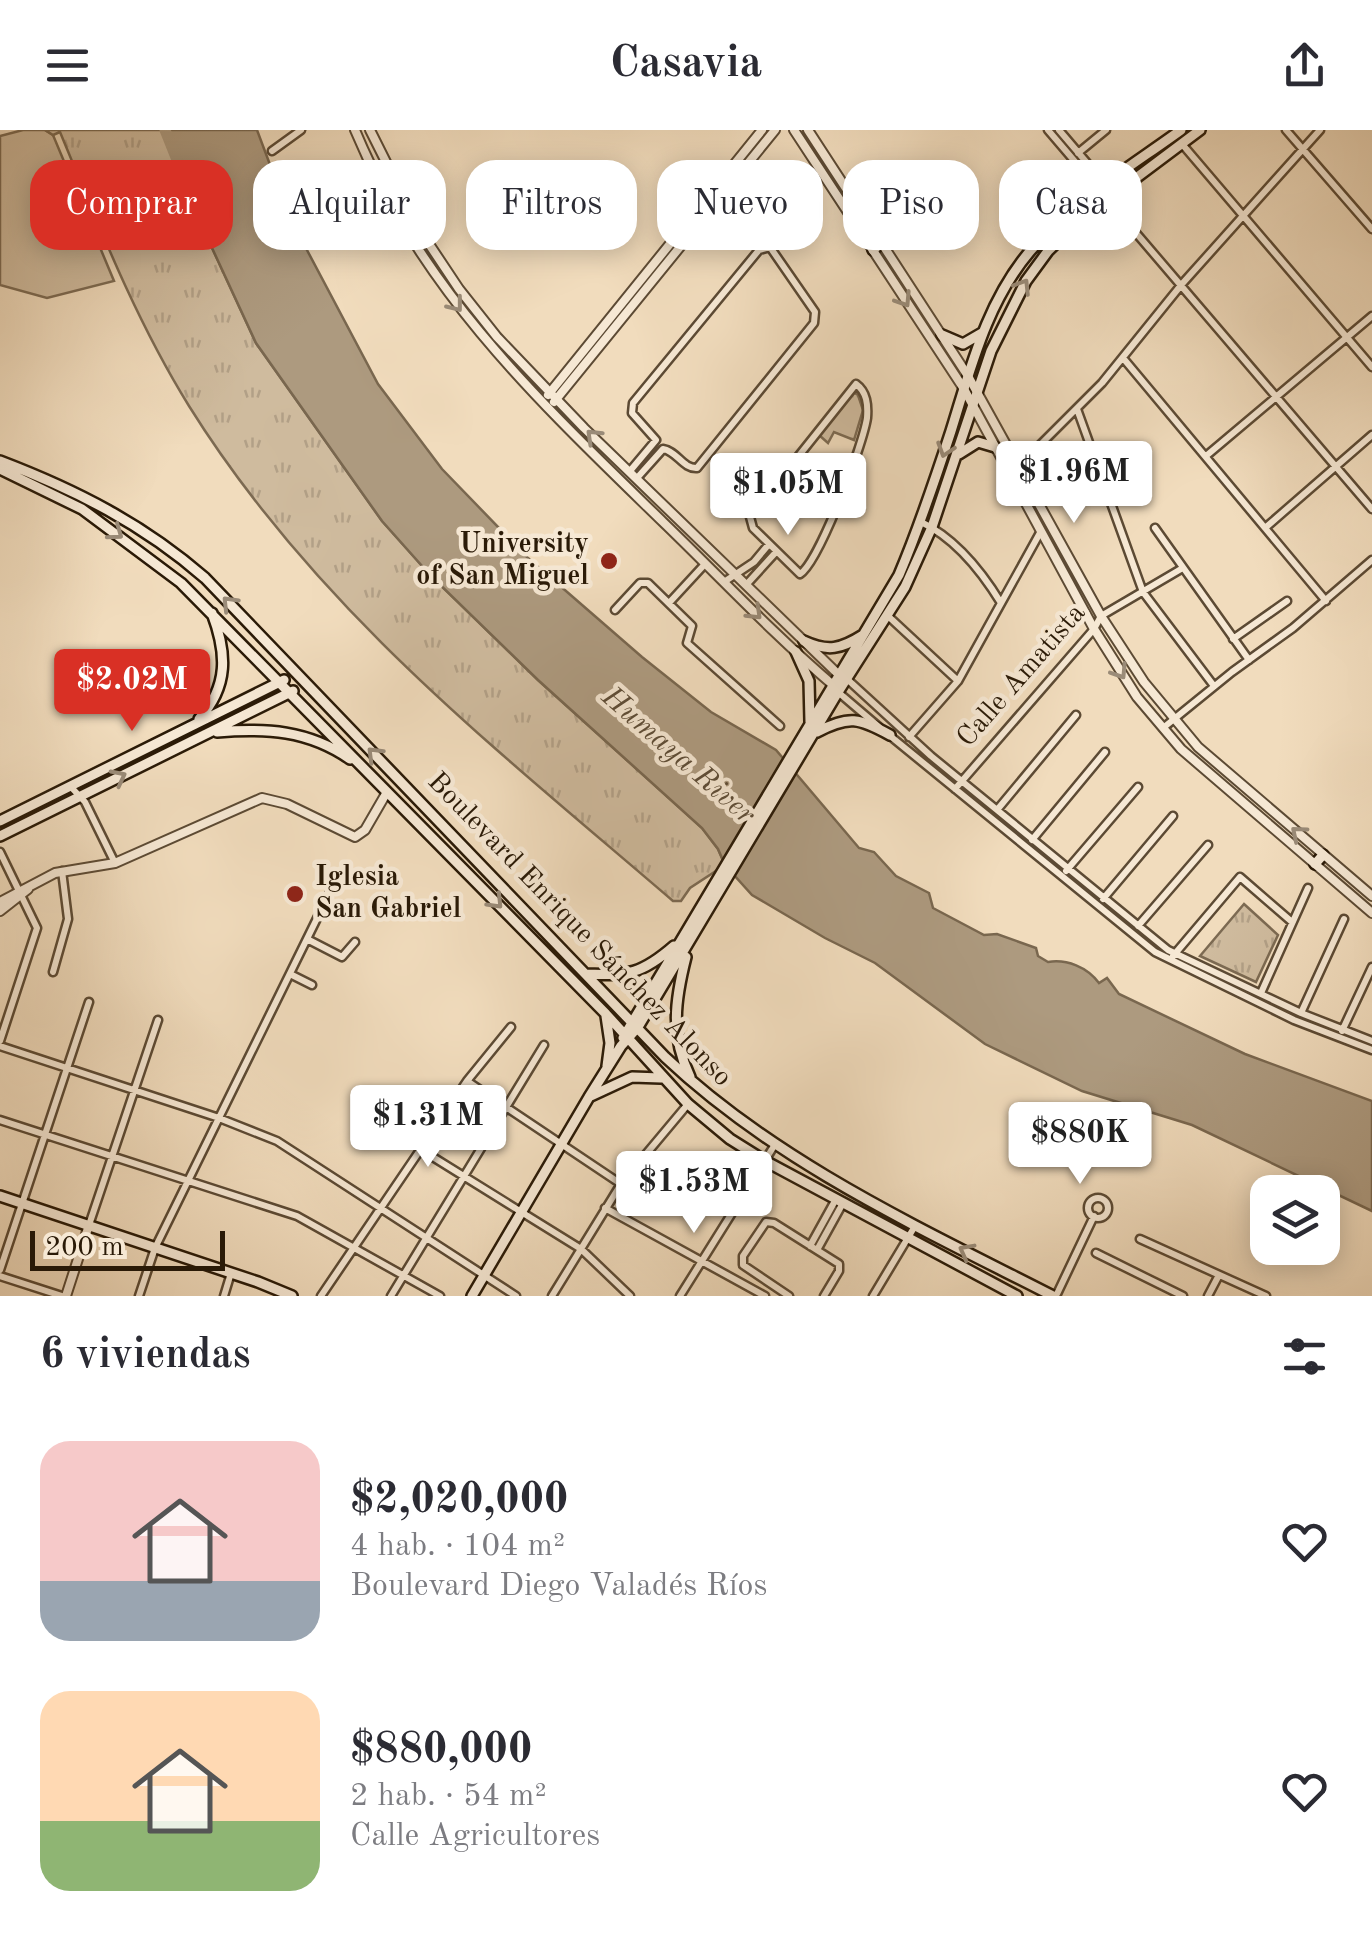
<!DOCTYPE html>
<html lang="es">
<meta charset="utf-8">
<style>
body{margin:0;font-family:"Old Standard TT",serif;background:#f7f7f7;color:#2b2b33;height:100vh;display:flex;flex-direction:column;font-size:38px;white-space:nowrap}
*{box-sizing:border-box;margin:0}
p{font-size:32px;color:#7c7c81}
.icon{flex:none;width:55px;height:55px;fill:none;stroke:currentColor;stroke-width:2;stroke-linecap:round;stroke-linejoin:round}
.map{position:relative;height:1166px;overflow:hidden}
.side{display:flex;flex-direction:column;background:#fff;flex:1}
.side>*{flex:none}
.guide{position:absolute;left:30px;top:30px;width:1312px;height:90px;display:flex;gap:20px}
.buttons{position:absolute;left:1250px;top:1045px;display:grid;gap:20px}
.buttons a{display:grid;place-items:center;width:90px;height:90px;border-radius:20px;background:#fff;box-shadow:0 5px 25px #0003;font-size:50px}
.scale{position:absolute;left:30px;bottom:25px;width:195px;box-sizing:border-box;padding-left:10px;border:5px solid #2a1a07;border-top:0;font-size:28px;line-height:35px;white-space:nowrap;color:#2a1a07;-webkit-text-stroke:8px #f6e8d4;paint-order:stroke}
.price{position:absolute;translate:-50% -85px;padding:0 22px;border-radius:10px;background:#fff;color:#222;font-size:32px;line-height:65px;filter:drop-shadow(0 2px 5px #0008)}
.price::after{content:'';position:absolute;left:50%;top:60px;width:30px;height:22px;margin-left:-15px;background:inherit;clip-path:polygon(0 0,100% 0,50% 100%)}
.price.selected{background:#d93025;color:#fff}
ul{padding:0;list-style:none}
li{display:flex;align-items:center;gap:30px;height:250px;padding:0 40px}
li span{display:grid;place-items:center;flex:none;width:280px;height:200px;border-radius:30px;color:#555}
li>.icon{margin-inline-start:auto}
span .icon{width:120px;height:120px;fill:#fffc;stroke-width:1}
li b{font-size:42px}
h2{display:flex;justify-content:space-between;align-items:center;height:120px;padding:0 40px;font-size:42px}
.tag{padding:0 35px;border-radius:30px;background:#fff;box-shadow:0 5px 25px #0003;font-size:35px;line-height:90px}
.tag.selected{background:#d93025;color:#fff}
header{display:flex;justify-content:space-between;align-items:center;height:130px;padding:0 40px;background:#fff;font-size:45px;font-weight:700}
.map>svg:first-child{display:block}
.grass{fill:#cfbb9e;stroke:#7c6a52;stroke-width:2.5}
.park{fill:url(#park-tufts);stroke:#7c6a52;stroke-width:2.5}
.water{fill:#ad9a7f;stroke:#79674f;stroke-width:2.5}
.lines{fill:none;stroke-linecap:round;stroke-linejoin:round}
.river{stroke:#ad9a7f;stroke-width:11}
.minor-casing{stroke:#5c4a34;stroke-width:11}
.tertiary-casing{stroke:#5c4a34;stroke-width:12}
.secondary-casing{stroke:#2a1a07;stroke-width:14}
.minor{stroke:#f6e8d4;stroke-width:6}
.tertiary{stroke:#f6e8d4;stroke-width:8}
.secondary{stroke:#f6e8d4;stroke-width:9}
.oneway{stroke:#9a8b78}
.poi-dot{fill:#8f2418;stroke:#f6e8d4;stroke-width:4}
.labels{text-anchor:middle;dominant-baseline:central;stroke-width:9;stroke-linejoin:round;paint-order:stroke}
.poi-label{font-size:28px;font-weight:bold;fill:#2a1a07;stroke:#f6e8d4;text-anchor:end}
.street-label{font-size:28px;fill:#2a1a07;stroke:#f6e8d4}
.water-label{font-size:30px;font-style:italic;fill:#5e4d37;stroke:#f6e8d4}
</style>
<header><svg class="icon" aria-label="menu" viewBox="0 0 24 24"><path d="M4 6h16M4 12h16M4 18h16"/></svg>Casavia<svg class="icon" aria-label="share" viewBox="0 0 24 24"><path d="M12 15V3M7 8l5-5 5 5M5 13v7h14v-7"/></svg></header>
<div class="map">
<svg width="1372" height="1166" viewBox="0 0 1372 1166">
<defs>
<pattern id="park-tufts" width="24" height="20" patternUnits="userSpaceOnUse" patternTransform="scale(2.5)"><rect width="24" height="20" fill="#cfbb9e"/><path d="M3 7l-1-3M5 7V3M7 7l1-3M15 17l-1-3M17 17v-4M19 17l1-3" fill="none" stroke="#b2a087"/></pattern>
</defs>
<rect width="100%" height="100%" fill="#f1dcbd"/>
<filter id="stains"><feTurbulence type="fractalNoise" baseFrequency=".002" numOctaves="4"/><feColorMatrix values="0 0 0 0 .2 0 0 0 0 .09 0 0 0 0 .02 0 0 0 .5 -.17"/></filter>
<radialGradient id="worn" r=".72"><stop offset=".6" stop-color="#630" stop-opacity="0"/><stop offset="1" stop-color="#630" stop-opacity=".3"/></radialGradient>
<path class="grass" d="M23,0h22l8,5 61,146 -67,17 -47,-13v-149z"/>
<path class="park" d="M45,0h120l17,53 74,160 126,178 49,55 107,104 164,148 16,21 7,16 -35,23 -9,13h-8c-178,-153 -358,-293 -484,-495 -54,-87 -90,-180 -129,-274l-7,3z
M853,262l5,3 5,15 -9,30 -20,-8 -6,11 -9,-8z
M1244,774l34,31 -22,47 -56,-26z"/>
<path class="water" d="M165,0h92l33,88 88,166 64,85 86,89 114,99 69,55 65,38 83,98 15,4 22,24 33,17 4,15 51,27 13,-1 39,14 2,8 10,6c19,-3 39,5 51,21l8,-5 12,16 126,60 127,47v110l-180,-86 -110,-34 -97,-47 -110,-81 -50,-25 -73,-43 -27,-30 -7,-16 -16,-21 -164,-148 -107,-104 -49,-55 -126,-178 -74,-160z"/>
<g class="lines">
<path class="river" d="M165,0l12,30"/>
<g class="minor-casing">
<path id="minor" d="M1048,0l324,379
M1059,0l46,54 8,15
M1286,0l86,99
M1182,14l190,223
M272,21l29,-21
M1078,23l28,-23
M1123,228l203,243
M856,254c11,8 12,21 11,34 -4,27 -48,144 -67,156l-47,-46 -3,-11z
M1077,279l66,183 71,94
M1206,326l166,-140
M1020,335l82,-82 80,-99 138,-154
M630,341l26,-31 -24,-27 1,-10 126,-153 11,-3 45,65 -1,11 -117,145c-14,1 -20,-17 -34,-19l-26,29
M921,392c34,16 61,50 80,81
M1155,398l94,132
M1265,398l107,-93
M724,452l30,-20 15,-18
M746,455l30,-33
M669,473l36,-39
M615,480l25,-27h8l44,43 -5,17 93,83
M888,486l70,65
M1233,509l54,-38
M847,549l84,77 237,194 133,63 71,28
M838,562l41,35
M1163,598l69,-56 61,-44 79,-68
M889,605l266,217 139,68 78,30
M909,607l49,-56 83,-150
M71,657l14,15 30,61
M955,659l139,-160 7,-13 80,-47
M997,680l79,-95
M1032,710l73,-88
M0,722l37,76 -37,113
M1066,741l72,-84
M1103,769l70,-83
M1138,796l70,-81
M307,809l35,18 13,-15
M1173,826l67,-79 52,45
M53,842l15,-53 -6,-48
M290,844l22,11
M1261,863l47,-105
M1301,883l43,-94
M1342,901l30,-64
M0,916l219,72 58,23 239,155
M467,951l154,103
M0,990l297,96 143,80
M420,1019l161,100 49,47
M1088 1078a10 10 0 1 1 20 0a10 10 0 1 1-20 0Z
M605,1078l160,88
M89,1095l69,-205
M1140,1109l126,57
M810,1116l26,-47
M817,1120l26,-47
M1096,1123l87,43
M0,1140l89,-268
M0,1146l62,20
M139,1166l16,-48 175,-356
M224,1166l7,-23
M321,1166l146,-215 44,-54
M391,1166l153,-251
M552,1166l69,-112 67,-80
M680,1166l94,-150
M789,1166l-46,-31v-9l23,-34 8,1 65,41v7l-15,25
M873,1166l42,-70
M1056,1166l38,-80
M1208,1166l11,-21"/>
</g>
<g class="tertiary-casing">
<path id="tertiary" d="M355,0c67,162 185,272 308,392 56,54 110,112 170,163
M370,0l51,102 38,57 38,48 87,91 255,247
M794,0l170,259 130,240 43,68 44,52 191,164
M808,0l160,246 133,240 43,66 54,65 174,149
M548,265l214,-265
M554,272l221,-272
M0,772l55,-29 60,-10 147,-65 25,6 68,33 10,-7 22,-38
M0,781l28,-22
M66,1166l23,-71"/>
</g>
<g class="secondary-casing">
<path id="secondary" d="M873,120l8,-7
M942,205l21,9 19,-11
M959,324l19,-12 17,5
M0,331c76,29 143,63 205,117l460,479c111,105 253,170 388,239
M0,339l82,40 99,74 425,431 82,90 42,35 35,22 252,135
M804,511c24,11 37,8 59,-6
M796,522l13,29 1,41
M199,589c30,-33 28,-66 13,-106
M217,602c49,-4 91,-2 133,27
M817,602c32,-17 42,-14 73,3
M0,691l284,-141
M0,706l293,-145
M1315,734l8,-9
M686,827c-11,43 -16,78 4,120
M586,844c42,2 56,0 88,-28
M606,886l4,27 -3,23
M623,908l276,-463c20,-47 36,-95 52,-144 20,-64 36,-130 80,-181 42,-49 99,-83 150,-120
M591,966l41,-19 29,1
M0,1066l258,86 34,14
M472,1166l117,-199 32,-51 17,-19 200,-335 67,-105 27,-60 59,-176 35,-70 22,-30 32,-31 120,-90"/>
</g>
<use href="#minor" class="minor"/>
<use href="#tertiary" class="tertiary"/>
<use href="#secondary" class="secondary"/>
</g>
<defs><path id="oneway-chevron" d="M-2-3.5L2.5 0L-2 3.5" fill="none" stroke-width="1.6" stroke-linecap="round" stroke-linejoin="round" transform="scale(2.5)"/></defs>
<g class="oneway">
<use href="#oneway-chevron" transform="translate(1023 156) rotate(-58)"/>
<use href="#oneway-chevron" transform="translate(904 170) rotate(57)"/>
<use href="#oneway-chevron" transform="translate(456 175) rotate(52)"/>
<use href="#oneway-chevron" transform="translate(593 306) rotate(-136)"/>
<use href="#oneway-chevron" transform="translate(945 320) rotate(108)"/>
<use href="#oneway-chevron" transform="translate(116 403) rotate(36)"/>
<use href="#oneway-chevron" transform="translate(229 473) rotate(-134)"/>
<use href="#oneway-chevron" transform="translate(755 483) rotate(44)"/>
<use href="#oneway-chevron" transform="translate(1120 542) rotate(57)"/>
<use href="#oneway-chevron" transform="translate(374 624) rotate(-135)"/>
<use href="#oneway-chevron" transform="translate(119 647) rotate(-27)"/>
<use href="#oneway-chevron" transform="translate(1298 703) rotate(-140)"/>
<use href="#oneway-chevron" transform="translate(496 772) rotate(46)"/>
<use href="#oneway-chevron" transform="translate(966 1121) rotate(-152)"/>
</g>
<g class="poi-dot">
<circle cx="609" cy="431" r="10"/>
<circle cx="295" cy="764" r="10"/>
</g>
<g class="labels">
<g class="poi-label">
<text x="589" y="415">University<tspan x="589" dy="32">of San Miguel</tspan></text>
<text x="315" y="748" text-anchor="start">Iglesia<tspan x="315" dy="32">San Gabriel</tspan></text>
</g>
<g class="street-label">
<text transform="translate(1022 546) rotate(-49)">Calle Amatista</text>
<text transform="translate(579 800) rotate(46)">Boulevard Enrique Sánchez Alonso</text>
</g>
<g class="water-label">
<text transform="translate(678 626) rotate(41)">Humaya River</text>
</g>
</g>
<rect width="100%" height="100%" filter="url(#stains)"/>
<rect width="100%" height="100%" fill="url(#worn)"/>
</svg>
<div class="buttons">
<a><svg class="icon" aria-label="layers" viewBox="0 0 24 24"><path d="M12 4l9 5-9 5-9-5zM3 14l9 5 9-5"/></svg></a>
</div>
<div class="scale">200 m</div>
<b class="price" style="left:1074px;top:396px">$1.96M</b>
<b class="price" style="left:788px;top:408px">$1.05M</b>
<b class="price selected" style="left:132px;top:604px">$2.02M</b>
<b class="price" style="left:428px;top:1040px">$1.31M</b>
<b class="price" style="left:1080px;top:1057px">$880K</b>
<b class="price" style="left:694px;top:1106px">$1.53M</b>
<div class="guide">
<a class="tag selected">Comprar</a>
<a class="tag">Alquilar</a>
<a class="tag">Filtros</a>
<a class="tag">Nuevo</a>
<a class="tag">Piso</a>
<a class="tag">Casa</a>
</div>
</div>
<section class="side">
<h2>6 viviendas<svg class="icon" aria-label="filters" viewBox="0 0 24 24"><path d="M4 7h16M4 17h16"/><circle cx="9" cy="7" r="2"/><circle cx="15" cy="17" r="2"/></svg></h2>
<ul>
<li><span style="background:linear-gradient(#f6c9c9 70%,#9aa5b1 0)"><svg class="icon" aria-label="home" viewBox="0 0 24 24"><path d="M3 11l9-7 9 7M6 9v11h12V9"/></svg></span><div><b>$2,020,000</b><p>4 hab. · 104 m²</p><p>Boulevard Diego Valadés Ríos</p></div><svg class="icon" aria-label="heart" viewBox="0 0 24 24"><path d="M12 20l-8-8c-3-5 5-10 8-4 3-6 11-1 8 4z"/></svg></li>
<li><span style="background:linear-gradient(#ffd9b3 65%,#8fb573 0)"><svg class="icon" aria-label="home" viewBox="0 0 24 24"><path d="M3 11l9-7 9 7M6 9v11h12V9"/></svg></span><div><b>$880,000</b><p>2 hab. · 54 m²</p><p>Calle Agricultores</p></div><svg class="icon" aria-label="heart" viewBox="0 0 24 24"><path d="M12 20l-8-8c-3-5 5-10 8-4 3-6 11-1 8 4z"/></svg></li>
</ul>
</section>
